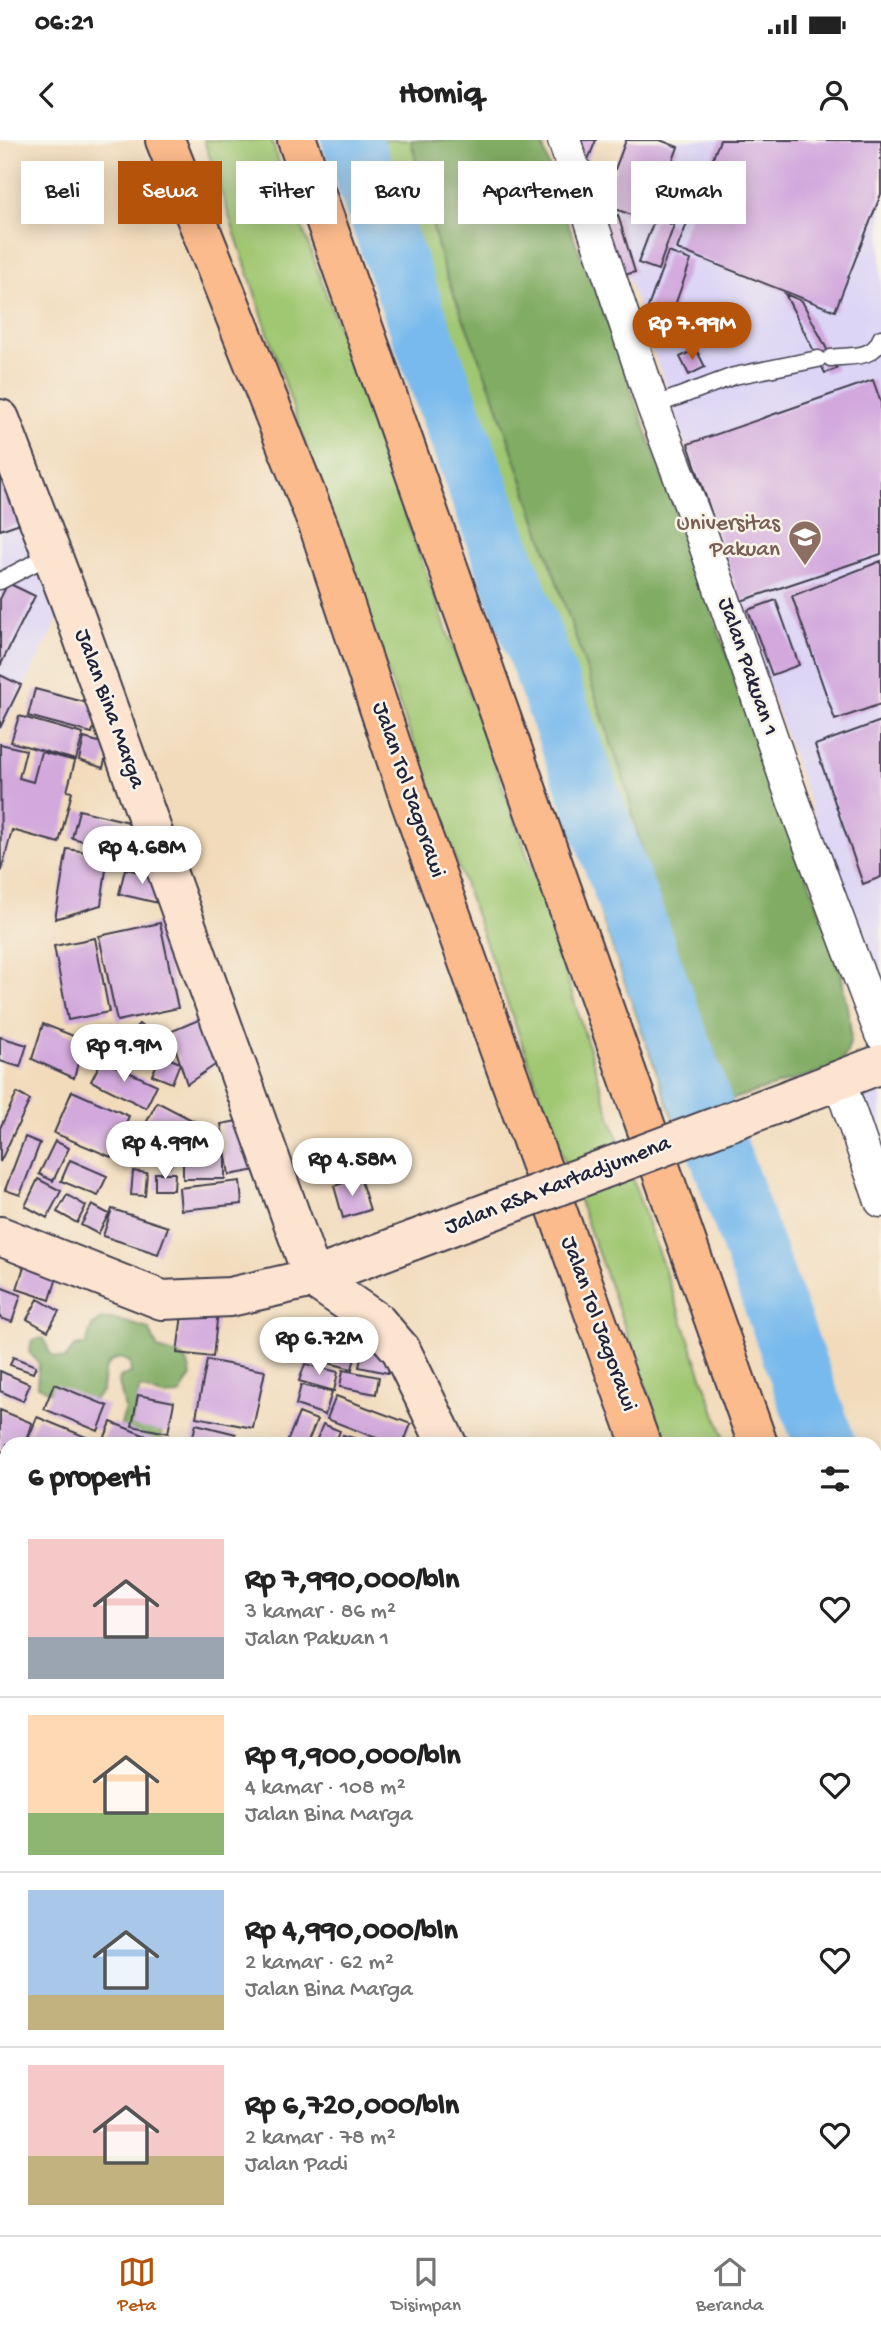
<!DOCTYPE html>
<html lang="id">
<meta charset="utf-8">
<style>
body{margin:0;font-family:"Gochi Hand",sans-serif;background:#f6f6f6;color:#222;height:100vh;display:flex;flex-direction:column;font-size:26px;white-space:nowrap}
*{box-sizing:border-box;margin:0}
p{font-size:23px;color:#767676}
.icon{flex:none;width:38px;height:38px;fill:none;stroke:currentColor;stroke-width:2;stroke-linecap:round;stroke-linejoin:round}
.map{position:relative;flex:1;overflow:hidden}
.panel{position:absolute;left:0px;top:1297px;width:882px;height:800px;display:flex;flex-direction:column;background:#fff;border-radius:21px 21px 0 0;box-shadow:0 4px 18px #0003}
.panel>*{flex:none}
.banner{position:absolute;left:21px;top:21px;width:840px;height:63px;display:flex;gap:14px}
.price{position:absolute;translate:-50% -60px;padding:0 16px;border-radius:24px;background:#fff;color:#222;font-size:23px;line-height:46px;filter:drop-shadow(0 2px 4px #0008)}
.price::after{content:'';position:absolute;left:50%;top:42px;width:21px;height:16px;margin-left:-10px;background:inherit;clip-path:polygon(0 0,100% 0,50% 100%)}
.price.selected{background:#b45309;color:#fff}
ul{padding:0;list-style:none}
li{display:flex;align-items:center;gap:21px;height:175px;padding:0 28px}
li+li{border-top:2px solid #e0e0e0}
li span{display:grid;place-items:center;flex:none;width:196px;height:140px;border-radius:0px;color:#555}
li>.icon{margin-inline-start:auto}
span .icon{width:84px;height:84px;fill:#fffc;stroke-width:1}
li b{font-size:30px}
h2{display:flex;justify-content:space-between;align-items:center;height:84px;padding:0 28px;font-size:30px}
.tag{padding:0 24px;border-radius:0px;background:#fff;box-shadow:0 4px 18px #0003;font-size:24px;line-height:63px}
.tag.selected{background:#b45309;color:#fff}
.status{display:flex;justify-content:space-between;align-items:center;height:49px;padding:0 35px;background:#fff;direction:ltr}
.status svg{height:19px;fill:currentColor}
header{display:flex;justify-content:space-between;align-items:center;height:91px;padding:0 28px;background:#fff;font-size:32px;font-weight:700}
.menu{display:flex;justify-content:space-around;align-items:center;height:98px;border-top:2px solid #e0e0e0;background:#fff;font-size:19px;color:#767676}
.menu a{display:grid;justify-items:center;gap:4px}
.menu .selected{color:#b45309}
.map>svg:first-child{display:block}
.built{fill:#ddd5f6}
.green{fill:#a0c772;stroke:#617456;stroke-width:2}
.forest{fill:#80ac64;stroke:#516750;stroke-width:2}
.lines{fill:none;stroke-linecap:round;stroke-linejoin:round}
.river{stroke:#78baed;stroke-width:61}
.building{fill:#d2a8dd}
.lane-casing{stroke:#413e4e;stroke-width:19}
.street-casing{stroke:#413e4e;stroke-width:35}
.secondary-casing{stroke:#413e4e;stroke-width:42}
.highway-casing{stroke:#413e4e;stroke-width:42}
.lane{stroke:#fff;stroke-width:16}
.street{stroke:#fff;stroke-width:32}
.secondary{stroke:#fde4d1;stroke-width:38}
.highway{stroke:#fbbb8d;stroke-width:38}
.secondary-bridge-casing{stroke:#413e4e;stroke-width:42;stroke-linecap:butt}
.secondary-bridge{stroke:#fde4d1;stroke-width:38}
.labels{text-anchor:middle;dominant-baseline:central;stroke-width:5;stroke-linejoin:round;paint-order:stroke}
.education-label{font-size:23px;fill:#785e54;stroke:#f7f3e8;text-anchor:end}
.street-label{font-size:23px;fill:#22223b;stroke:#f7f3e8}
</style>
<div class="status"><b>06:21</b><svg viewBox="0 0 49 12"><path d="M0 12V9h3v3zM5 12V6h3v6zM10 12V3h3v9zM15 12V0h3v12zM26 1h20v11H26zM47 4h2v5h-2z"/></svg></div>
<header><svg class="icon" aria-label="back" viewBox="0 0 24 24"><path d="M15 5l-7 7 7 7"/></svg>Homiq<svg class="icon" aria-label="person" viewBox="0 0 24 24"><circle cx="12" cy="8" r="4"/><path d="M4 21q1-7 8-7t8 7"/></svg></header>
<div class="map">
<svg width="881" height="2095" viewBox="0 0 881 2095">
<rect width="100%" height="100%" fill="#f7f3e8"/>
<filter id="ink" filterUnits="userSpaceOnUse"><feTurbulence type="fractalNoise" baseFrequency=".0143" numOctaves="2"/><feDisplacementMap in="SourceGraphic" scale="14" xChannelSelector="R" yChannelSelector="G"/><feConvolveMatrix kernelMatrix="1 2 1 2 8 2 1 2 1" color-interpolation-filters="sRGB"/></filter>
<filter id="wash" filterUnits="userSpaceOnUse"><feTurbulence type="fractalNoise" baseFrequency=".00686" numOctaves="4" result="noise"/><feDisplacementMap in="SourceGraphic" scale="28" xChannelSelector="R" yChannelSelector="G"/><feGaussianBlur stdDeviation="1.57" result="paint"/><feColorMatrix in="noise" values="0 0 0 0 0 0 0 0 0 0 0 0 0 0 0 0 0 1.4 0 .05"/><feComposite in="paint" operator="in"/></filter>
<g filter="url(#wash)">
<rect width="100%" height="100%" fill="#f2dbbb"/>
<path class="built" d="M629,0h252v861l-89,-248 -188,-545z
M0,291l69,168 -69,135z
M881,925v117l-42,-102z"/>
<path class="green" d="M204,0h67l268,748 72,231 115,325h-59l-365,-1009z
M341,0h70l32,127 51,129 132,390 50,206 41,112 -44,14 -71,-200 -62,-215z
M875,1721l6,17v172l-6,-17z"/>
<path class="forest" d="M411,0h130l22,72 31,74 248,686c0,35 22,66 -4,94l-121,38 -41,-112 -50,-206 -132,-390 -51,-129z
M101,1179h14l34,10 9,20c21,7 29,2 33,27l-12,19 -17,1 -21,-8 -2,2 -4,22 26,20 2,12 -44,-12 6,-22 -6,-28 1,-5 11,-4 -1,-11 -10,-4c-19,5 -16,18 -18,34l-9,8 -40,-6 -16,-9 2,-22 -10,-11 3,-12 11,-2c7,11 3,20 22,21l10,-13 11,-1 6,-19z"/>
<g class="lines">
<path class="river" d="M352,0l473,1304
M875,1441l6,17"/>
</g>
<g id="blocks">
<path class="building" d="M571,0h25l-12,30z
M626,0h34l18,7 -28,75 -48,-18z
M720,0h161v54l-46,117 -158,-62z
M618,75l17,57 -18,5 -16,-57z
M655,78l19,7 -16,45 -20,-7z
M668,112l23,8 -22,62 -23,-9z
M785,154l17,7 35,68 -12,4z
M696,209l9,18 -16,8 -9,-18z
M873,240l8,23v151l-140,47 -53,-157z
M0,318l26,63 -26,9z
M881,421v143l-46,16 -43,-124z
M8,443l27,13 -35,70v-67z
M776,460l23,65 -27,10 -24,-65z
M0,535l21,10 -21,43z
M35,549l64,17 -7,27 -64,-17z
M19,576l64,18 -7,26 -65,-18z
M881,581v156l-18,7 -48,-139z
M84,598l25,7 -6,23 -24,-8z
M0,604l26,6 -7,28 14,4 8,-30 34,9 -8,30 5,1 -13,51 -47,-13 -11,42z
M79,670l54,13 -7,29 -54,-14z
M67,709l41,6 -7,50 -46,14z
M125,729l39,8 -6,26 -39,-9z
M160,783l18,85 -61,13 -18,-85z
M95,798l14,74 -41,8 -14,-74z
M203,878l18,43 -34,23 -17,-52z
M43,884l41,16 -10,38 -42,-19z
M139,884l17,15 -16,19 -18,-16z
M0,897l27,8 -7,22 -20,-6z
M161,915l19,8 -8,20 -20,-8z
M102,920l55,25 -11,23 -55,-27z
M72,951l57,25 -18,41 -57,-24z
M17,953l13,7 -30,62v-34z
M157,962l37,19 -24,46 -37,-19z
M254,978l8,51 -33,6 -8,-51z
M25,997l15,6 -20,52 -15,-5z
M55,1001l14,7 -16,33 -14,-7z
M183,1012h42v27h-42z
M70,1020l37,16 -9,20 -37,-15z
M133,1031l14,2 -2,23 -14,-1z
M155,1033h20l-1,17h-19z
M360,1038l10,32 -27,8 -9,-32z
M38,1039l23,12 -14,27 -22,-12z
M240,1041l2,23 -61,6 -2,-22z
M67,1055l19,11 -9,17 -20,-11z
M92,1065l17,9 -11,20 -17,-9z
M112,1069l56,18 -10,27 -55,-18z
M29,1110l33,11 -12,39 -33,-11z
M0,1147l21,8 -9,27 -12,-4z
M38,1159l21,12 -11,20 -21,-12z
M183,1167l35,4 -5,46 -36,-4z
M310,1184l51,11 -9,34 -47,-12z
M365,1200l28,6 -5,27 -29,-6z
M13,1217l23,9 -3,7 -23,-8z
M207,1220l58,11 -12,57 -57,-11z
M305,1224l33,8 -4,19 -35,-10z
M343,1230l36,7 -3,17 -36,-7z
M0,1231l30,13 -7,17 -23,-10z
M54,1244l54,22 -10,25 -54,-22z
M301,1245l31,7 -7,23 -29,-10z
M138,1255l36,7 -6,31 -36,-7z
M336,1256l75,28 -8,20h-11l-65,-25z
M0,1270l32,13 -8,21h-17v9l-7,-2z
M299,1273l18,7 -10,24h-21z
M37,1277l49,20 -3,7h-57z
M111,1282l55,22h-64z
M196,1284l40,10 -3,10h-42z
M323,1284l17,7 -5,13h-20z
M343,1295l28,8v1h-30z
M7,1461v33l-7,-2z
M4,1500l3,1v40l-7,-3v-23z
M0,1664l7,3v31l-5,11z
M0,1716l7,4v62l-7,-4z
M0,1827l7,4v39l-5,8z
M0,1927l7,2 -6,36h-1z
M83,2090h73l5,3 -84,2z
M388,2090h35l13,5h-50z
M553,2090h42l-2,5h-26z
M614,2090h23l-1,5h-23z
M683,2090l1,5h-35l24,-5z"/>
</g>
</g>
<g filter="url(#ink)">
<use href="#blocks" fill-opacity="0" stroke="#413e4e" stroke-width="2"/>
<g class="lines">
<g class="lane-casing">
<path id="lane" d="M831,218c20,-3 42,2 50,-20
M653,266l81,-30 84,-17
M0,441l52,-27"/>
</g>
<g class="street-casing">
<path id="street" d="M564,0l89,266 49,130 91,264 88,234
M839,940l42,121"/>
</g>
<g class="secondary-casing">
<path id="secondary" d="M0,279l69,180 244,679
M803,954l78,-30
M0,1096l162,64 68,-3 83,-19 101,-38
M313,1138l64,44 24,28 46,94
M718,2090l2,5"/>
</g>
<g class="highway-casing">
<path id="highway" d="M165,0l154,387 89,268 233,649
M297,0l461,1304
M875,1628l6,17
M875,1945l6,15"/>
</g>
<use href="#lane" class="lane"/>
<use href="#street" class="street"/>
<use href="#secondary" class="secondary"/>
<use href="#highway" class="highway"/>
<g class="secondary-bridge-casing">
<path id="secondary-bridge" d="M414,1100l389,-146"/>
</g>
<use href="#secondary-bridge" class="secondary-bridge"/>
</g>
</g>
<defs>
<g id="university-pin" transform="scale(1.75)"><path d="M0 17L-7.5 6A9.5 9.5 0 1 1 7.5 6Z" fill="#8d6e63" stroke="#f7f3e8"/><path d="M0-5L7-2L0 1L-7-2ZM-4 1L0 2.5L4 1V4Q0 6-4 4Z" fill="#fff"/></g>
</defs>
<g fill-rule="evenodd">
<use href="#university-pin" x="805" y="397"/>
</g>
<g class="labels">
<g class="education-label">
<text x="780" y="384">Universitas<tspan x="780" dy="26">Pakuan</tspan></text>
</g>
<g class="street-label">
<text transform="translate(747 527) rotate(71)">Jalan Pakuan 1</text>
<text transform="translate(109 569) rotate(70)">Jalan Bina Marga</text>
<text transform="translate(408 650) rotate(71)">Jalan Tol Jagorawi</text>
<text transform="translate(558 1046) rotate(-21)">Jalan RSA Kartadjumena</text>
<text transform="translate(598 1184) rotate(70)">Jalan Tol Jagorawi</text>
</g>
</g>
</svg>
<b class="price selected" style="left:692px;top:222px">Rp 7.99M</b>
<b class="price" style="left:142px;top:746px">Rp 4.68M</b>
<b class="price" style="left:124px;top:944px">Rp 9.9M</b>
<b class="price" style="left:165px;top:1041px">Rp 4.99M</b>
<b class="price" style="left:352px;top:1058px">Rp 4.58M</b>
<b class="price" style="left:319px;top:1237px">Rp 6.72M</b>
<div class="banner">
<a class="tag">Beli</a>
<a class="tag selected">Sewa</a>
<a class="tag">Filter</a>
<a class="tag">Baru</a>
<a class="tag">Apartemen</a>
<a class="tag">Rumah</a>
</div>
<section class="panel">
<h2>6 properti<svg class="icon" aria-label="filters" viewBox="0 0 24 24"><path d="M4 7h16M4 17h16"/><circle cx="9" cy="7" r="2"/><circle cx="15" cy="17" r="2"/></svg></h2>
<ul>
<li><span style="background:linear-gradient(#f6c9c9 70%,#9aa5b1 0)"><svg class="icon" aria-label="home" viewBox="0 0 24 24"><path d="M3 11l9-7 9 7M6 9v11h12V9"/></svg></span><div><b>Rp 7,990,000/bln</b><p>3 kamar · 86 m²</p><p>Jalan Pakuan 1</p></div><svg class="icon" aria-label="heart" viewBox="0 0 24 24"><path d="M12 20l-8-8c-3-5 5-10 8-4 3-6 11-1 8 4z"/></svg></li>
<li><span style="background:linear-gradient(#ffd9b3 70%,#8fb573 0)"><svg class="icon" aria-label="home" viewBox="0 0 24 24"><path d="M3 11l9-7 9 7M6 9v11h12V9"/></svg></span><div><b>Rp 9,900,000/bln</b><p>4 kamar · 108 m²</p><p>Jalan Bina Marga</p></div><svg class="icon" aria-label="heart" viewBox="0 0 24 24"><path d="M12 20l-8-8c-3-5 5-10 8-4 3-6 11-1 8 4z"/></svg></li>
<li><span style="background:linear-gradient(#a9c7e8 75%,#c2b280 0)"><svg class="icon" aria-label="home" viewBox="0 0 24 24"><path d="M3 11l9-7 9 7M6 9v11h12V9"/></svg></span><div><b>Rp 4,990,000/bln</b><p>2 kamar · 62 m²</p><p>Jalan Bina Marga</p></div><svg class="icon" aria-label="heart" viewBox="0 0 24 24"><path d="M12 20l-8-8c-3-5 5-10 8-4 3-6 11-1 8 4z"/></svg></li>
<li><span style="background:linear-gradient(#f6c9c9 65%,#c2b280 0)"><svg class="icon" aria-label="home" viewBox="0 0 24 24"><path d="M3 11l9-7 9 7M6 9v11h12V9"/></svg></span><div><b>Rp 6,720,000/bln</b><p>2 kamar · 78 m²</p><p>Jalan Padi</p></div><svg class="icon" aria-label="heart" viewBox="0 0 24 24"><path d="M12 20l-8-8c-3-5 5-10 8-4 3-6 11-1 8 4z"/></svg></li>
</ul>
</section>
</div>
<nav class="menu">
<a class="selected"><svg class="icon" aria-label="map" viewBox="0 0 24 24"><path d="M3 6l6-2 6 2 6-2v14l-6 2-6-2-6 2zM9 4v14M15 6v14"/></svg>Peta</a>
<a><svg class="icon" aria-label="saved" viewBox="0 0 24 24"><path d="M7 4h10v16l-5-4-5 4z"/></svg>Disimpan</a>
<a><svg class="icon" aria-label="home" viewBox="0 0 24 24"><path d="M3 11l9-7 9 7M6 9v11h12V9"/></svg>Beranda</a>
</nav>
